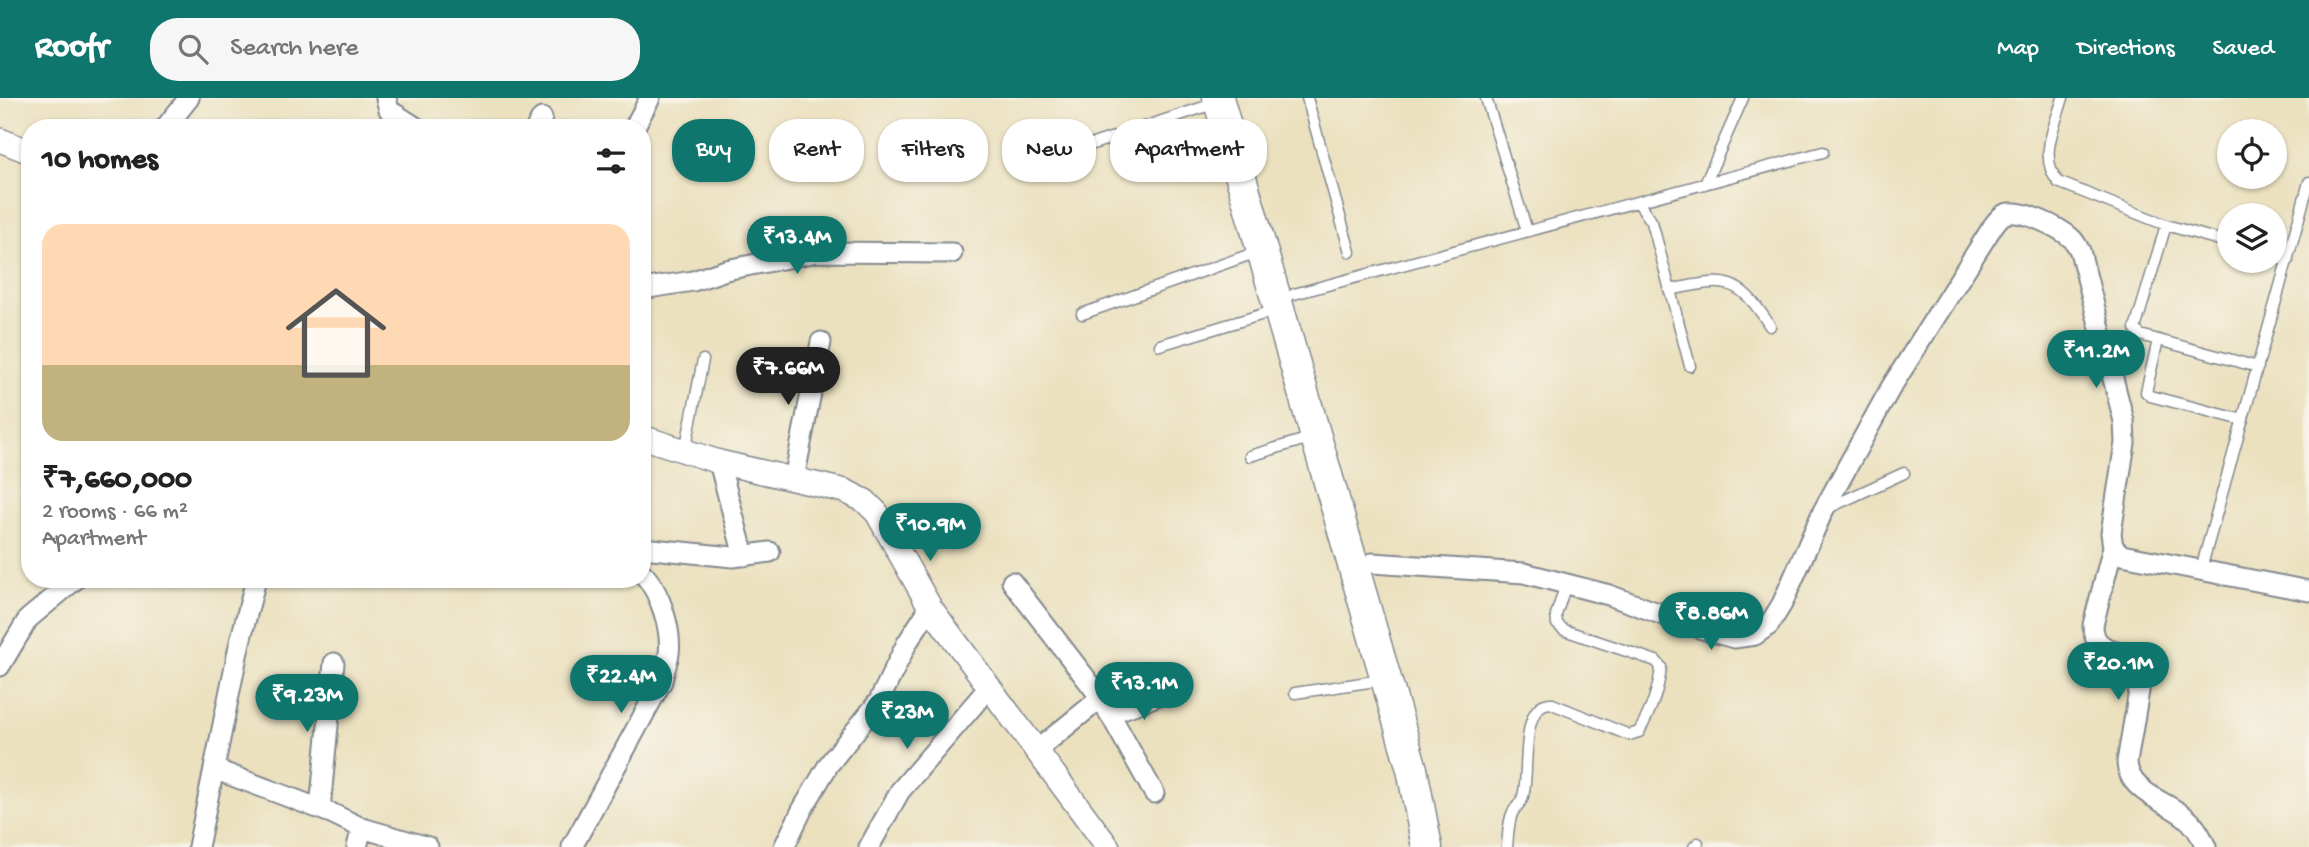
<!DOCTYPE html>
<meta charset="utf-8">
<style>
body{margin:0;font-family:"Gochi Hand",sans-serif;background:#f6f6f6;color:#222;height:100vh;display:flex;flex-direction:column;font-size:26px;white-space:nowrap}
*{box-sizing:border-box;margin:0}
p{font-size:23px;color:#767676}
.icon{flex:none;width:38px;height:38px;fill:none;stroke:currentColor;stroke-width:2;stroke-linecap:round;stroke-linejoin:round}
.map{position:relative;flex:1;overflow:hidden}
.details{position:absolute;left:21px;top:21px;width:630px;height:469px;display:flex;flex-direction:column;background:#fff;border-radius:28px;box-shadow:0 2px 5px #0004}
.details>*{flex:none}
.top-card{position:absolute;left:672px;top:21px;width:665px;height:63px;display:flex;gap:14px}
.controls{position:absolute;left:2217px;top:21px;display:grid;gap:14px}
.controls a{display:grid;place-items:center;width:70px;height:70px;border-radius:50%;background:#fff;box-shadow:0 2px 5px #0004;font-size:35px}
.price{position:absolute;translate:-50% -60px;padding:0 16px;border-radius:24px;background:#0f766e;color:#fff;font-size:23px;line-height:46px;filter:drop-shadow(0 2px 4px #0008)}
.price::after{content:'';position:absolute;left:50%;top:42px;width:21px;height:16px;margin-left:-10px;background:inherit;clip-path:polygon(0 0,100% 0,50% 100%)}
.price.active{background:#222;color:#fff}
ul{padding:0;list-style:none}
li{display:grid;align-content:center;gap:14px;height:371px;padding:0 21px}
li+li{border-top:2px solid #e0e0e0}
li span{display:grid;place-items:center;height:217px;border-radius:21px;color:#555}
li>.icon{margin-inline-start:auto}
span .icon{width:126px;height:126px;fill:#fffc;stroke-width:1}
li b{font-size:30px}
h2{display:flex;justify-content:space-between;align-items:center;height:84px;padding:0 21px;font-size:30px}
.pill{padding:0 24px;border-radius:28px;background:#fff;box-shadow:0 2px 5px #0004;font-size:24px;line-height:63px}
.pill.active{background:#0f766e;color:#fff}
header{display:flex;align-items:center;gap:42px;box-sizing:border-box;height:98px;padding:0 35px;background:#0f766e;color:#fff}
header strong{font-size:33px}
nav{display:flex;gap:38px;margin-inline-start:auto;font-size:24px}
.search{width:490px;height:63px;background:#f6f6f6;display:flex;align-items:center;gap:18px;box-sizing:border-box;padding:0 24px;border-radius:28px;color:#767676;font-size:26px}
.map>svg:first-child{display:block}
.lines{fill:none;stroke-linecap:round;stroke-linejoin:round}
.service-casing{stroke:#83888e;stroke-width:13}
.minor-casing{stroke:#83888e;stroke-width:23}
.tertiary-casing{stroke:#83888e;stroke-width:26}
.primary-casing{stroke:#83888e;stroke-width:33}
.service{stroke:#fff;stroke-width:10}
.minor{stroke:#fff;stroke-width:19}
.tertiary{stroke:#fff;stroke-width:23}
.primary{stroke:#fff;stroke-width:30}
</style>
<header>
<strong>Roofr</strong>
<div class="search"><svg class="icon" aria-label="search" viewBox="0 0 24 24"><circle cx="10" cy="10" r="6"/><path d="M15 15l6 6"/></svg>Search here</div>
<nav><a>Map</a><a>Directions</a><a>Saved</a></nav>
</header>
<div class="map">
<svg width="2309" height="749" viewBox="0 0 2309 749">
<rect width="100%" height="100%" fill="#f7f3e8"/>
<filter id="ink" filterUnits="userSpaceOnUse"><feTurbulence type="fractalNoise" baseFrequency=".0143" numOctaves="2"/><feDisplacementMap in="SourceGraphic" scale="14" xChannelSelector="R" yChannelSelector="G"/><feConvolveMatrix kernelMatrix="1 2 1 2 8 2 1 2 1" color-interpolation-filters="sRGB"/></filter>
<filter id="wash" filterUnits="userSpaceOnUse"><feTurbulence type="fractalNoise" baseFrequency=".00686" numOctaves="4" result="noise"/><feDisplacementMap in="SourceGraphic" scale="28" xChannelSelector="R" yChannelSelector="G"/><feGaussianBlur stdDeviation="1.57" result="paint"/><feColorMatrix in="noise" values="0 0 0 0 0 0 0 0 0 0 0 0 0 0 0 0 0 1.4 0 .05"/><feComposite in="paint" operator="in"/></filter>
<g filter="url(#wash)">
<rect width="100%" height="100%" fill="#ebe1bf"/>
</g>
<g filter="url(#ink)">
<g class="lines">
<g class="service-casing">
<path id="service" d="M1307,0l43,154
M1486,0l41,133
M2063,0c-8,28 -25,59 -5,84l108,43 64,18
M1084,49l132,-44
M1705,86l38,-86
M1638,104l14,20 38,144
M2166,127l-31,104 5,6 118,32
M2275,159l13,4
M1669,192c56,-11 68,-16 101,36
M1294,196l529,-142
M1082,216l178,-63
M2158,242l-12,52 4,4 93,24
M1160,247l117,-35
M685,353l18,-91
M1250,358l63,-19
M1826,411l78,-36
M2201,471l108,-387
M1295,595l87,-13
M1507,749c1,-10 1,-23 5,-33 2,-6 10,-11 11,-18 7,-22 -4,-91 27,-93l79,32 10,-3c10,-18 20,-43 22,-65l-5,-6 -92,-31 -7,-6 -1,-9 10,-31
M1694,749l4,-4"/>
</g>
<g class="minor-casing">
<path id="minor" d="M386,0l3,12 28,18
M165,30l24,-30
M536,30l6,-10
M634,30l16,-30
M642,191l51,-8 33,-11 91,-18 135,1
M719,364l25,94
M794,381l27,-137
M2113,449l-20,78c0,34 36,19 50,42l-16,95c1,29 36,38 57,54 11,8 17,19 22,31
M642,450l91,9 37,-5
M1372,465l152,10 85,22 90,33 35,10 21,-3 14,-10 13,-21 41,-93 67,-122 103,-163c3,-4 7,-10 12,-12 15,-6 54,13 66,24 4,3 6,8 9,13l44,170 1,22 -14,90 2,14 9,8 187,36
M1012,484l89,116 53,95
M0,568l28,-47 48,-40
M1109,616l56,-21
M1037,652l64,-52
M214,671l117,44 31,15 66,19
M320,711l14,-146
M198,749l41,-201 17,-67
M357,749l5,-19
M572,749l90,-166c2,-9 5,-18 7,-27 3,-24 -9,-64 -27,-81
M784,749l18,-37 27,-46 50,-63 28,-58 23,-36
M869,749l31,-56 90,-105"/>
</g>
<g class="tertiary-casing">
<path id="tertiary" d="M0,42l30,12
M642,339l77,25 126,29 20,10 12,12 53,94 178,240"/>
</g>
<g class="primary-casing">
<path id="primary" d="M1218,0l194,671 15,78"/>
</g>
<use href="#service" class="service"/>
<use href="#minor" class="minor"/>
<use href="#tertiary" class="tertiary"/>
<use href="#primary" class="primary"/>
</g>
</g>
</svg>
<div class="controls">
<a><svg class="icon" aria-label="locate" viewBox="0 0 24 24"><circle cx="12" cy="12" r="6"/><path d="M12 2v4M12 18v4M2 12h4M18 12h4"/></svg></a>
<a><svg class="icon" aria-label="layers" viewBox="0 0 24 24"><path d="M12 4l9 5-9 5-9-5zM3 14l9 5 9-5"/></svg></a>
</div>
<b class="price" style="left:797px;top:178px">₹13.4M</b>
<b class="price" style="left:2096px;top:292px">₹11.2M</b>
<b class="price active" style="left:788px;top:309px">₹7.66M</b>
<b class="price" style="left:930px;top:465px">₹10.9M</b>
<b class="price" style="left:1711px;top:554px">₹8.86M</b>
<b class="price" style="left:2118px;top:604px">₹20.1M</b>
<b class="price" style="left:621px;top:617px">₹22.4M</b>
<b class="price" style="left:1144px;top:624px">₹13.1M</b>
<b class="price" style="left:307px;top:636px">₹9.23M</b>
<b class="price" style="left:907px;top:653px">₹23M</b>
<div class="top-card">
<a class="pill active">Buy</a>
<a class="pill">Rent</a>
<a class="pill">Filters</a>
<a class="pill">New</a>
<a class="pill">Apartment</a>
</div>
<section class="details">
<h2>10 homes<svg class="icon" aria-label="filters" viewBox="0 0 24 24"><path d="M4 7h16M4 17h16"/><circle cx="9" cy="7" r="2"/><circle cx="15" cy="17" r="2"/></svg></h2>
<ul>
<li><span style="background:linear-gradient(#ffd9b3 65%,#c2b280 0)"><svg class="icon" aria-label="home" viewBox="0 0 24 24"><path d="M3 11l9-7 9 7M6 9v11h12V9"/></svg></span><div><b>₹7,660,000</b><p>2 rooms · 66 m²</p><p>Apartment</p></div></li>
</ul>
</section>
</div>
